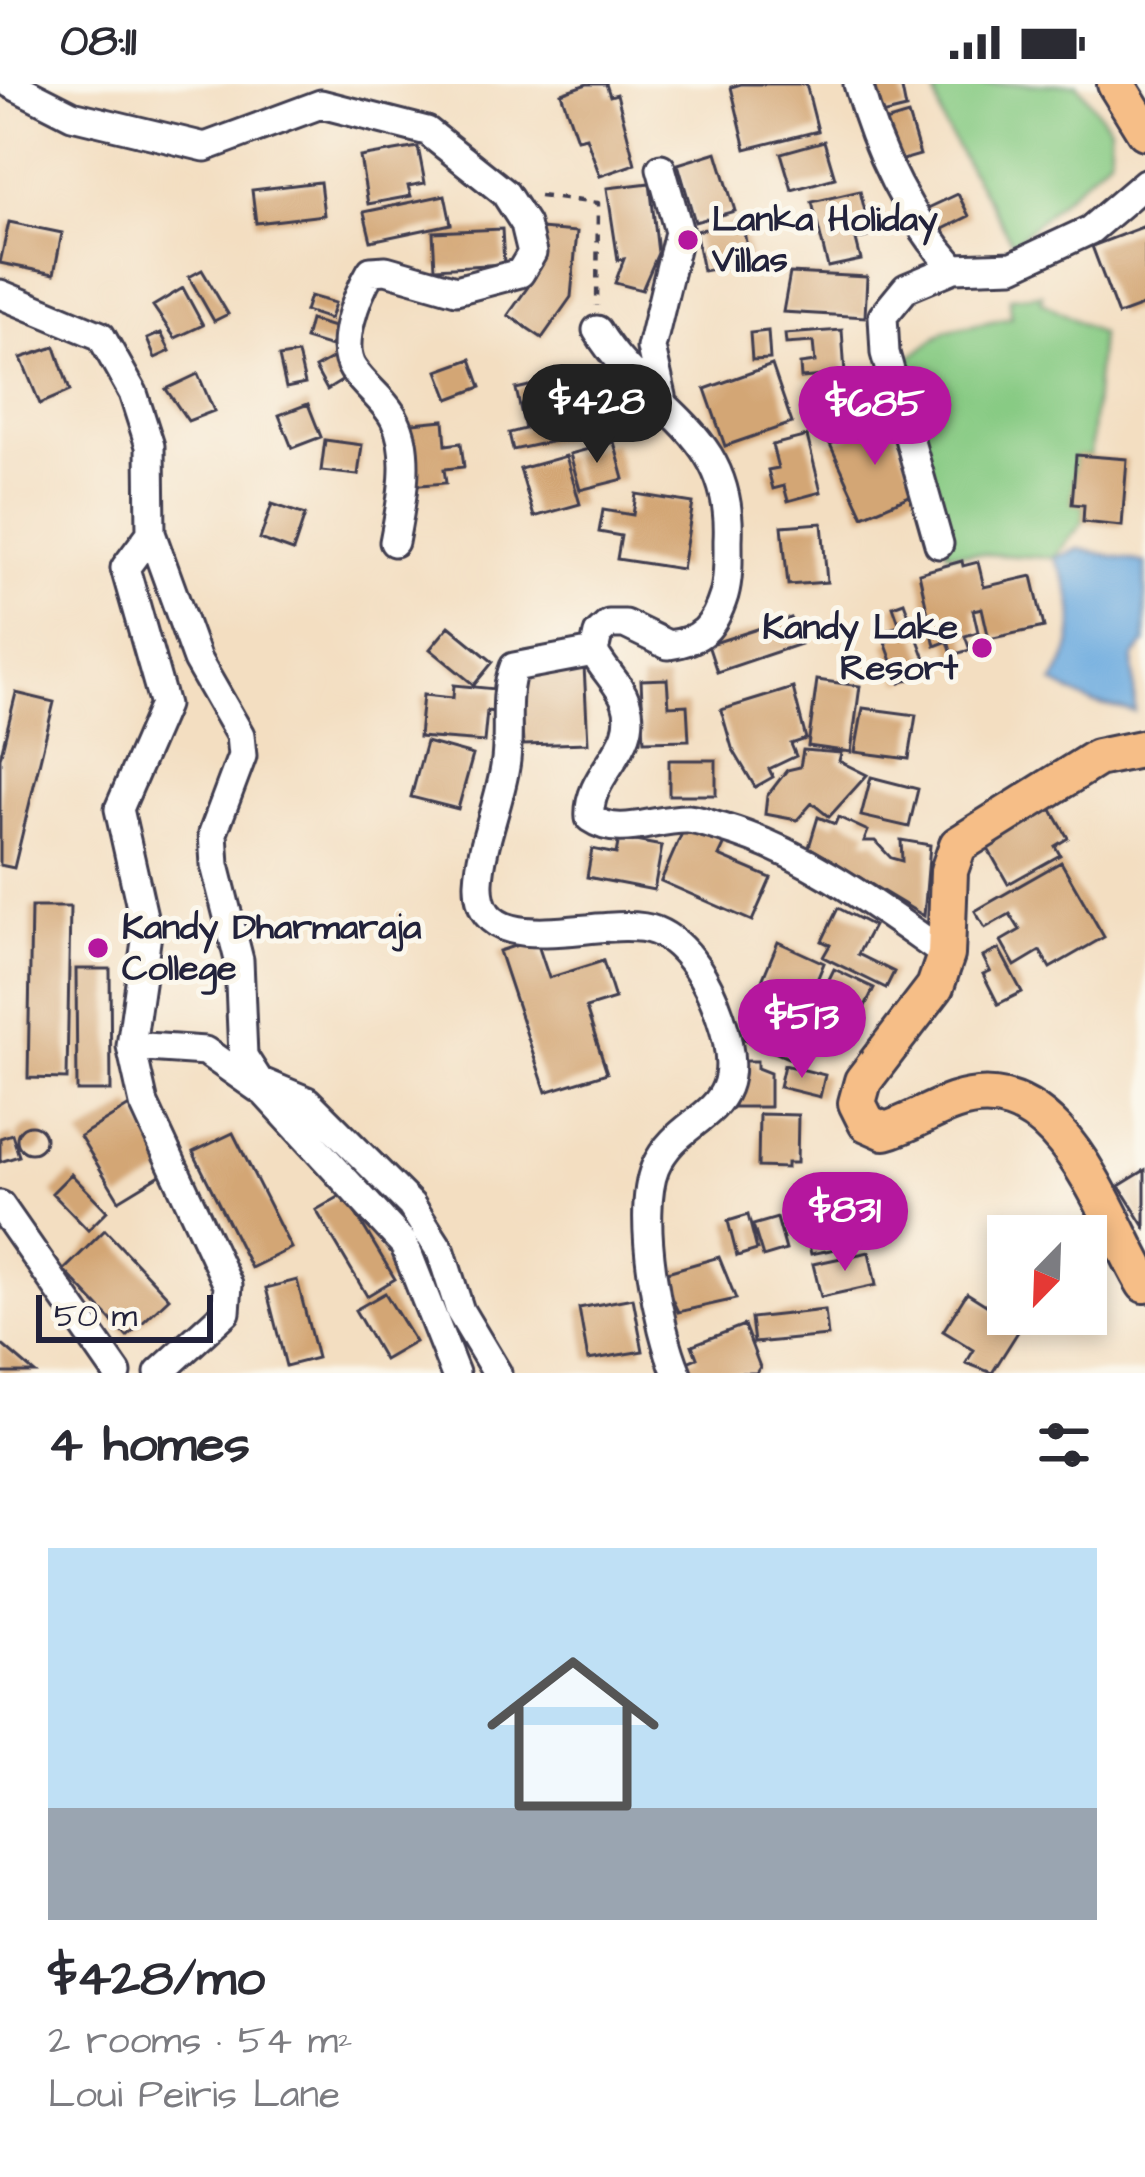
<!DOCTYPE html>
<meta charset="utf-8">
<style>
body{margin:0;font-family:"Architects Daughter",sans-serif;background:#f7f7f7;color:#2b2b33;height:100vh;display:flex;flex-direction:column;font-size:45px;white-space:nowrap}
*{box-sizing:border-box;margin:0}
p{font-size:39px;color:#7c7c81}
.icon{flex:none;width:66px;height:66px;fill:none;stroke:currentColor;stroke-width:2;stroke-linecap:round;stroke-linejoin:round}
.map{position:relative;height:1289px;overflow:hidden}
.sheet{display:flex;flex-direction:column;background:#fff;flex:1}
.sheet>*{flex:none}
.needle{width:78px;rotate:203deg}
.controls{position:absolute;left:987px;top:1131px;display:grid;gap:24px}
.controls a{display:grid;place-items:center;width:120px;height:120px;border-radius:0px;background:#fff;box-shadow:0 6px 18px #0003;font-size:60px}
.scale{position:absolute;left:36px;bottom:30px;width:177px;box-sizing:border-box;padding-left:12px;border:6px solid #22223b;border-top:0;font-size:33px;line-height:42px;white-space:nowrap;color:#22223b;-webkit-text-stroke:9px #fbf7ec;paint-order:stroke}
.price{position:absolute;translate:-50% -102px;padding:0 27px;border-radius:42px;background:#b5179e;color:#fff;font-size:39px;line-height:78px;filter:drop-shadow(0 3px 6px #0008)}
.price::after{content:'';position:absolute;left:50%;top:72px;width:36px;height:27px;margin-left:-18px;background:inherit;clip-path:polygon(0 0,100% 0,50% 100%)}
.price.active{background:#222;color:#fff}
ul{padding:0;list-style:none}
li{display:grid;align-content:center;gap:24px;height:636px;padding:0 48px}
li span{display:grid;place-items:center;height:372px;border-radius:0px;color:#555}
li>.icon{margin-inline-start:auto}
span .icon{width:216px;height:216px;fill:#fffc;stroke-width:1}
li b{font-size:51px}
h2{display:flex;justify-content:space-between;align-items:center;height:144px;padding:0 48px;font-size:51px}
.status{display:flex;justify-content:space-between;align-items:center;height:84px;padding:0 60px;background:#fff;direction:ltr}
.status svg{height:33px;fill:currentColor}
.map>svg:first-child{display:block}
.green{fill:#88cb84;stroke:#557660;stroke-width:3}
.water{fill:#6dabdf;stroke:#48668d;stroke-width:3}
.building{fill:#d3a674}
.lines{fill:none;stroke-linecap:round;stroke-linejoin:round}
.minor-casing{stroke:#413e4f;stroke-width:33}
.major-casing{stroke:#413e4f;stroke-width:42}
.path{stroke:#413e4f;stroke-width:4.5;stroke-dasharray:9 9;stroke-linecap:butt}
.minor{stroke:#fff;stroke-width:27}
.major{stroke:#f6be87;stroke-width:36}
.poi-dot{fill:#b5179e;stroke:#fbf7ec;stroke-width:4.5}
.labels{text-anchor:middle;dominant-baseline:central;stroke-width:10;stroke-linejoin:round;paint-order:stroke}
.poi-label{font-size:36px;font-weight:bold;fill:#22223b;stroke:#fbf7ec;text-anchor:start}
</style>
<div class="status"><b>08:11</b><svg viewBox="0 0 49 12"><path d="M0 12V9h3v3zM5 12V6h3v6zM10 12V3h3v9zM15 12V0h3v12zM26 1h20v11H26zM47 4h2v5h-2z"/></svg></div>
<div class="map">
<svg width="1145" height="1289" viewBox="0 0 1145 1289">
<rect width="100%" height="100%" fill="#fbf7ec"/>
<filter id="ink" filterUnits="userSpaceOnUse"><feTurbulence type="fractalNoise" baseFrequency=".00833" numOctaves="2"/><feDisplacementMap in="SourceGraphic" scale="24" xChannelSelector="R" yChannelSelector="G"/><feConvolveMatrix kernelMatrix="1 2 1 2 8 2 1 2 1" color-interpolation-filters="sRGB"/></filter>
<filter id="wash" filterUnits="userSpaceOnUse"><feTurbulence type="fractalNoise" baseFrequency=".004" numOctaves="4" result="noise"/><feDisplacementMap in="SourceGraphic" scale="48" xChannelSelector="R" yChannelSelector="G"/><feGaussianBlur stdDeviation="2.7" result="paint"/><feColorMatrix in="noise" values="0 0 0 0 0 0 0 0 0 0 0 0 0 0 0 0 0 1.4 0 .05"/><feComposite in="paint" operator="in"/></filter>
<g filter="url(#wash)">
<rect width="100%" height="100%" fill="#f3dec1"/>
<path class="green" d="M932,0h145l33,43v29l-97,88 -68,-117z
M1042,210l-1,7 59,33 -10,122h-14l-4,47 12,2 -1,17 -29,36 -107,-6 -40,-192 38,-29 66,-14 -1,-20z"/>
<path class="water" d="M1079,465l66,14v80l-12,15 2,54 -43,-9 -39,-20c27,-40 26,-84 1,-125z"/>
<g id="blocks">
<path class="building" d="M587,0h19l4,12 7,-2 18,70 -35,12 -14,-39 -9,2 -16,-46z
M741,0h65l12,47 -72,18 -15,-62z
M869,0h32l5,25 -29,7z
M908,31l12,40 -31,9 -11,-40z
M824,57l11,37 -43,12 -11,-37z
M418,63l7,36 -17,3 3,10 -43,8 -8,-47z
M717,68l18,59 -40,11 -17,-58z
M320,98l4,33 -68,8 -4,-33z
M650,99l8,70 -16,37 -27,-7 9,-24 -6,1 -11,-72z
M860,107l11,45 -15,4 5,20 -33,7 -16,-65z
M958,110l11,22 -34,17 -11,-23z
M445,111l6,29 -80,17 -7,-29z
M9,138l53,11 -8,41 -54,-11z
M742,138l8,40 -47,9 -8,-40z
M1145,142v79l-27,10 -26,-69z
M502,145l2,35 -69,4 -2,-36z
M540,145l37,3 -6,65 -29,41 -34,-23 27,-38z
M202,186l26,44 -14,7 -25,-44z
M790,189l77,4 -2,40 -82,-5z
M183,204l20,37 -28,13 -22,-32z
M310,212l25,7 -5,16 -25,-8z
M310,236l27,8 -6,19 -26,-8z
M842,246l3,44 -44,4 -1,-14 15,-2 -2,-20 -27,2 -1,-10z
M768,247l2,28 -18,1 -2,-27z
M161,249l9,18 -15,7 -8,-19z
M55,263l15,44 -30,13 -19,-46z
M298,270l7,30 -19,4 -7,-31z
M333,274l12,21 -18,11 -12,-22z
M471,275l10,28 -32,12 -11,-28z
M772,281l20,58 -67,23 -20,-57z
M565,285l1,5 17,-3 7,33 -18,4 4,17 -15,3 2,11 -50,11 -4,-17 16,-4 -9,-40 31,-7 -2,-8z
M198,290l16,37 -26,10 -22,-32z
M877,295l9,35 -57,15 -9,-36z
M308,320l13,33 -29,11 -13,-33z
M444,336l2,25 15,-2 3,24 -20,2 2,14 -37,3 -7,-62z
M889,337l30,71 -56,24 -33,-72z
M807,352l14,56 -33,9 -4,-15 -11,3 -5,-19 10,-2 -6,-23z
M325,356l37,5 -4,30 -37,-4z
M614,358l10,37 -44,11 -10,-36z
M1076,371l51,4 -5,67 -39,-4 1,-17 -12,-1z
M566,372l14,48 -46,13 -14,-48z
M636,410l57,9 -11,66 -65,-10 4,-23 -22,-4 4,-22 30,5z
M272,420l33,11 -12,36 -33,-12z
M822,439l5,59 -39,3 -6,-59z
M962,477l1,5 15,-4 6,25 48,-11 12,51 -55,12 -7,-31 -9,2 5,22 -13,4 5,14 -18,5 -4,-14 -13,5 -16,-73z
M904,518l26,70 -30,11 -15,-41 8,-3 -4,-10 11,-3 -7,-20z
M791,534l9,26 -83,28 -9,-27z
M449,542l44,36 -19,23 -44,-36z
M584,582l4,77 -65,2 -4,-76z
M667,595l2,27 18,-1 2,35 -45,1 -3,-61z
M817,596l43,6 -9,66 -43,-6z
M454,601l42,4 -2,23 -7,-1 -3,31 -65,-5 4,-42 30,3z
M793,604l13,51 -15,5 5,12 -27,13 4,8 -18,10 -23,-39 -11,-38z
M16,609l38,9 -40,166 -14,-3v-107z
M863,624l53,7 -7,44 -54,-7z
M426,658l47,13 -15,54 -47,-12z
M803,666l38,3 -2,8 28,14 -38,42 -17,-14 -15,17 -32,-6 2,-18 20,-26 13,-3z
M669,676h47v35h-47z
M871,693l47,12 -9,38 -48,-11z
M1048,719l20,35 -13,8 5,9 -52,29 -25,-44z
M818,733l17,7 3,-7 30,14 -4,10h11l16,17 11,3 -1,-21 29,5 -6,71 -115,-69z
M686,740l40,17 -7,15 52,22 -19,43 -91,-40z
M619,754l43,8 -8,44 -67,-13 5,-28 24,5z
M1061,778l43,75 -54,31 -10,-17 -25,15 -14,-25 19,-11 -10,-16 -25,14 -10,-17z
M31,823h39l-3,172 -39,-1z
M838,824l35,18 -15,28 36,18 -8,16 -63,-31 7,-12 -8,-4z
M536,855l13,39 54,-17 12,38 -29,9 21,65 -61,19 -47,-141z
M778,858l46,21 -17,41 -46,-21z
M999,865l23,43 -24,12 -15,-30 7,-3 -7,-14z
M76,885h34l1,122h-34z
M834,885l40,19 -19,39 -40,-19z
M764,908l43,19 -19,47 -44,-19z
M733,977h24v7l13,5v34h-36z
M784,981l41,10 -5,22 -41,-10z
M131,1021l39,64 -51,31 -39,-64z
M759,1030l39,1 -1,48h-10v5l-29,-1z
M17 1055a14 14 0 1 1 28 0a14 14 0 1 1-28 0Z
M233,1049l58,115 -40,20 -58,-116z
M12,1050l7,22 -19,6v-24z
M1145,1086v57l-26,-41z
M71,1090l36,37 -19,19 -36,-37z
M344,1110l51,85 -28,17 -51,-86z
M822,1110l3,11 12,-4 5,17 -37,10 -2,-30z
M748,1131l9,35 -20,6 -9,-35z
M777,1134l9,32 -23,7 -10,-32z
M855,1135l5,25 -49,10 -6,-25z
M105,1146l64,68 -42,39 -63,-67z
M869,1168l7,33 -55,12 -8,-33z
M719,1173l17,42 -58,13 -18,-38z
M297,1196l20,78 -31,8 -20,-78z
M385,1209l30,49 -31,18 -29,-50z
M967,1209l54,34 -29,46 -26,-10 8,-13 -31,-19z
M633,1214l10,53 -55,9 -9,-52z
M825,1226l3,26 -74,7 -3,-25z
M744,1241l16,42 -4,6h-65l-4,-11 10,-4 -5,-13z
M0,1259l35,30h-35z"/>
</g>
</g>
<g filter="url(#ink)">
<use href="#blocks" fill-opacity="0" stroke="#413e4f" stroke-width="3"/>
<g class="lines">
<g class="minor-casing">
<path id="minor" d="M11,0l61,31 133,32 116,-43 106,27 78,62 20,31 7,29 -12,20 -64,17 -70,-20 -15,1c-14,24 -34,74 -18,98 12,18 33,32 42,51 17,34 6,86 -1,122
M858,0c19,69 48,130 96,184l59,-2 77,-36 55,-47
M661,84l18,64 -28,116 11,48
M0,210l101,42 32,57 17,53 1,87 46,127 43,75 2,21 -29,77 2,32 24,95 4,96 16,25 48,20 104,104 30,47 19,59 37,62
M597,246c48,80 137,99 131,210 0,18 1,37 -4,55 -10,32 -22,46 -56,50l-43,-21h-16l-11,10 -4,18c9,18 26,32 32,50 16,45 -40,71 -36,116 31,21 63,0 98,1 11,1 24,6 35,9 83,24 155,79 223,127
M151,449l-26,35 39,137 -45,104 28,125 -16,112 13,58 84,181 -2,27 -67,61
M939,460l-54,-191 -2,-37 23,-28 48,-20
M594,568l-80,15c-12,31 -3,68 -9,100 -6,38 -24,77 -26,115 -3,88 128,29 177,49 32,13 53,53 64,85 37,106 -39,91 -65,152 -19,46 3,161 22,205
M131,962l74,5 60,42 139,151 51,129
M0,1121l117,168"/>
</g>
<g class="major-casing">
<path id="major" d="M1116,0l29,47
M1145,664l-48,10 -139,87 -9,26 -3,84 -11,32 -72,94 -6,22 10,20 18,8c25,-7 45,-21 69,-29 107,-36 150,114 191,182"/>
</g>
<path class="path" d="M539,112l59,7 -1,103"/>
<use href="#minor" class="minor"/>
<use href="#major" class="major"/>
</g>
</g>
<g class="poi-dot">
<circle cx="688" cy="156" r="12"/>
<circle cx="982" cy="564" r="12"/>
<circle cx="98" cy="864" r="12"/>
</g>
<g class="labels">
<g class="poi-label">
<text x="712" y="135">Lanka Holiday<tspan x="712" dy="41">Villas</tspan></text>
<text x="958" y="543" text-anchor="end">Kandy Lake<tspan x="958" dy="41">Resort</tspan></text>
<text x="122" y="843">Kandy Dharmaraja<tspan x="122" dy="41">College</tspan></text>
</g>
</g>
</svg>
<div class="controls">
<a><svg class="needle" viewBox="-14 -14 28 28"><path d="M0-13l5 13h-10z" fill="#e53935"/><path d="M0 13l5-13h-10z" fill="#7c7c81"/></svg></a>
</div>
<div class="scale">50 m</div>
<b class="price active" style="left:597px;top:382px">$428</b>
<b class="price" style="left:875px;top:384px">$685</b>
<b class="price" style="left:802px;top:997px">$513</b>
<b class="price" style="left:845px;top:1190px">$831</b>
</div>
<section class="sheet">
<h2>4 homes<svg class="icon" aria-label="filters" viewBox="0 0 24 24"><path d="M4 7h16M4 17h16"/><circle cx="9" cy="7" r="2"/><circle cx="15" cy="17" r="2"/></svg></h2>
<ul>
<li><span style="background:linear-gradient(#bfe0f5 70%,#9aa5b1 0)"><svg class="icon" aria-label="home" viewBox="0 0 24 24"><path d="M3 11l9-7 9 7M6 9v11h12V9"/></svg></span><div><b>$428/mo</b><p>2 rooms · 54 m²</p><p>Loui Peiris Lane</p></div></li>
</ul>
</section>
